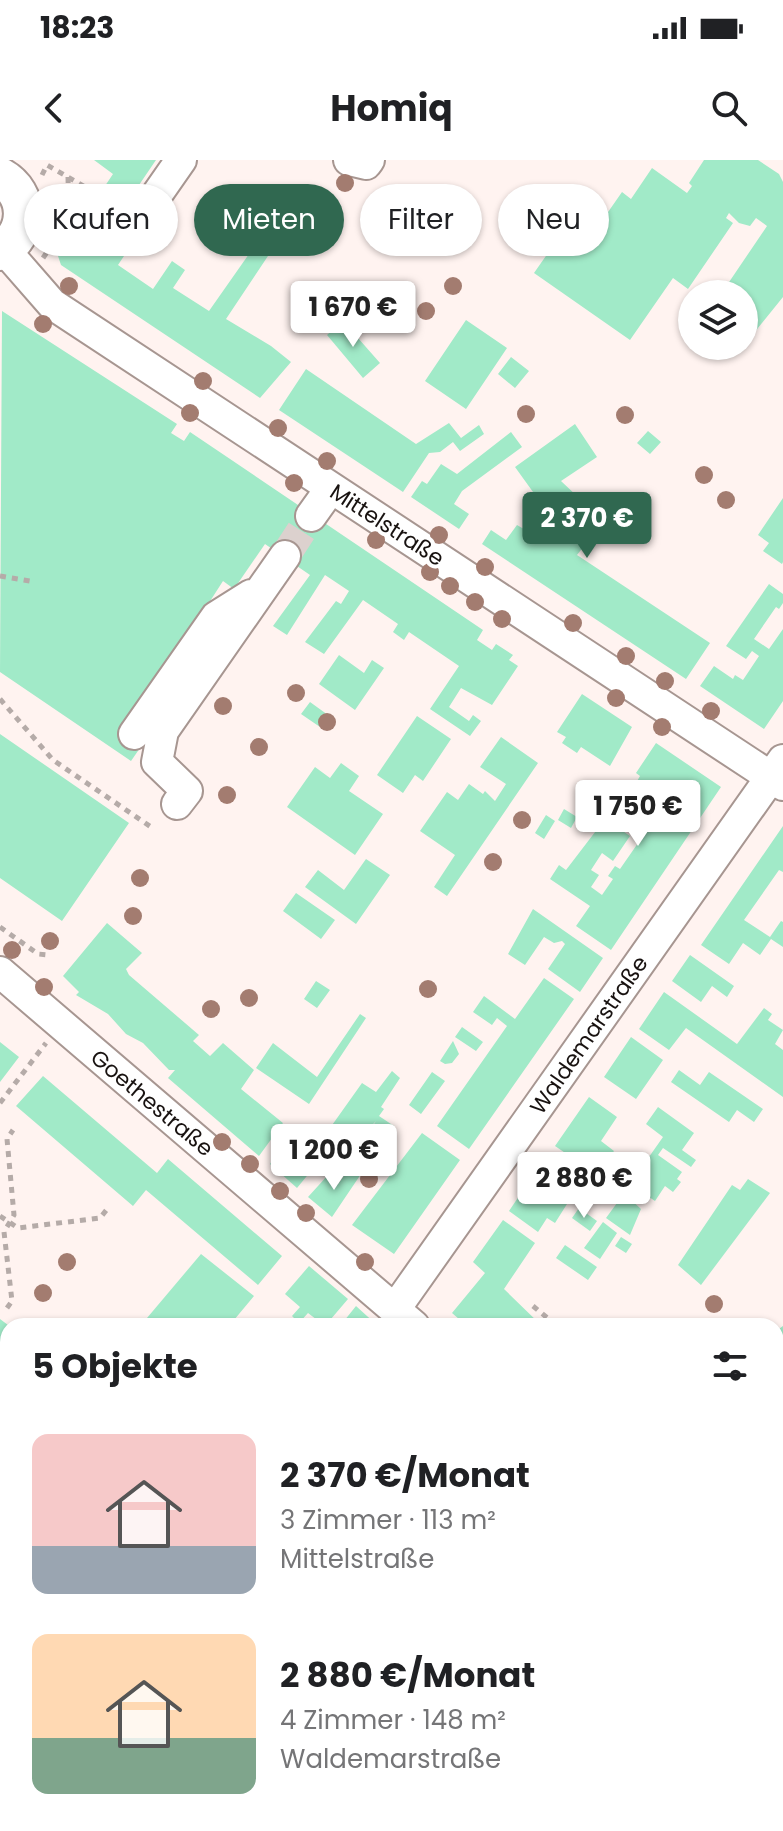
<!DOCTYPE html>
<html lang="de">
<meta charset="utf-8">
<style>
body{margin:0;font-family:Poppins,sans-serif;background:#f2f2f2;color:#202124;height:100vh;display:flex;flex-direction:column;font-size:30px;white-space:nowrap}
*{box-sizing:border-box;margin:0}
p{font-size:26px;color:#757577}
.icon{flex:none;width:44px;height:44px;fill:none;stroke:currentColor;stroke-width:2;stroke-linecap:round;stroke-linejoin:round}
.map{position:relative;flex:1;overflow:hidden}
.details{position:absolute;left:0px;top:1158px;width:784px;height:514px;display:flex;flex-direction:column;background:#fff;border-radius:24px 24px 0 0;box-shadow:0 2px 6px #0004}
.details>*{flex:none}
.banner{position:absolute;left:24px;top:24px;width:736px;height:72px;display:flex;gap:16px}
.controls{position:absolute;left:678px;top:120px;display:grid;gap:16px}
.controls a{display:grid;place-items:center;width:80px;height:80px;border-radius:50%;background:#fff;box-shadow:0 2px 6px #0004;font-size:40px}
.price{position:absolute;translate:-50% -68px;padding:0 18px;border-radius:8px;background:#fff;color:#222;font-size:26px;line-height:52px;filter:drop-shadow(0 2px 4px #0008)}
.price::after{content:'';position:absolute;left:50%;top:48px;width:24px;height:18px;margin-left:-12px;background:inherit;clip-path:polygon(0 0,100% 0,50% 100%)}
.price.current{background:#306850;color:#fff}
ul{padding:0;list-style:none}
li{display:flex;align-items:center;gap:24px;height:200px;padding:0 32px}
li span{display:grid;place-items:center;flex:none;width:224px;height:160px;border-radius:16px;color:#555}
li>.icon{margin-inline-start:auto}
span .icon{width:96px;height:96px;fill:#fffc;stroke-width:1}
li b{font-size:34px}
h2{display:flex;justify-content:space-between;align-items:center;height:96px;padding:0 32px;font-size:34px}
.pill{padding:0 28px;border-radius:36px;background:#fff;box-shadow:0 2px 6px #0004;font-size:28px;line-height:72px}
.pill.current{background:#306850;color:#fff}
.status{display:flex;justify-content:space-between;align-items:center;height:56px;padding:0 40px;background:#fff;direction:ltr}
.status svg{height:22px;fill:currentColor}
header{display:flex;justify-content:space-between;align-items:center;height:104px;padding:0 32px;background:#fff;font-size:36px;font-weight:700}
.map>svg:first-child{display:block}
.building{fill:#a1eac8}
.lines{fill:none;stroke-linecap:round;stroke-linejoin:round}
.minor-tunnel{stroke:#dcd1ce;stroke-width:30;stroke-dasharray:30 15;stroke-linecap:butt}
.minor-casing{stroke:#a79691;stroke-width:34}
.major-casing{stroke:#a79691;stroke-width:42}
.path{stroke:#b5aba8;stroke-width:5;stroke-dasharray:6 6;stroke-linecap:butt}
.minor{stroke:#fff;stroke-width:30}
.major{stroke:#fff;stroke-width:38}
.tree{fill:#a37c70}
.labels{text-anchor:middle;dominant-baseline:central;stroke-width:8;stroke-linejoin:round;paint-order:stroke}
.street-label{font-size:22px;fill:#181210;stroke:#fff}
</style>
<div class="status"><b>18:23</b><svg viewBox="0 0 49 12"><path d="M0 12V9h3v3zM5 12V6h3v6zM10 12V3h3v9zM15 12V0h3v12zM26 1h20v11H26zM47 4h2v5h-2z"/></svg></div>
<header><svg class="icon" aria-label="back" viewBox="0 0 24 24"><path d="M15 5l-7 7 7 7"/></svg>Homiq<svg class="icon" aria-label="search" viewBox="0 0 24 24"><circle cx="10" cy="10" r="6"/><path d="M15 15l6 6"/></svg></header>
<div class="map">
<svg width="783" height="1671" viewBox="0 0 783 1671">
<rect width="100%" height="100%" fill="#fff3f0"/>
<path class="building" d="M94,0h62l-36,53 19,5 5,8 -26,39 35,24 19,-28 13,9 -12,18 36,23 47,-67 16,6 -46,69 45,27 20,16 -31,36 -199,-133 -3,-9 55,-82z
M704,0h54l21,14 4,8v115l-34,42 -5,-3v-42l-21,-3 44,-65 -11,-8 -6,8 -11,-3 -10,-10 -3,5 7,5 -45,66 -15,-11 -43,62 -96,-67 51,-73 21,15 16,-23 9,7 21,-31 35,25 5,-7 -3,-3z
M2,151l175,113 -6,9 13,8 6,-9 293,198 -6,10 15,10 4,-6 17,11 -4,5 9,6 -26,39 -31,-17 -12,19 20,14 4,-6 8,6 -11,15 -40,-27 29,-43 -50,-34 -5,8 -11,-8 5,-8 -35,-24 -39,54 -19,-12 31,-41 5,3 8,-13 -24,-16 -38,60 -14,-9 37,-51 -45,-31 -31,45 -11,-8 -18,28 21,15 -95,137 -131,-89z
M466,160l41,28 -41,61 -41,-28z
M343,161l37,42 -17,15 -36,-43z
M511,197l18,14 -14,17 -17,-14z
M306,209l110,75 33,-21 12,15 18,-13 5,9 -24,17 -7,-9 -13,10 -11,1 -26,39 -124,-82z
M575,264l22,33 -36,24 18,17 -10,9 26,25 -18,23 133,88 -24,36 -204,-135 9,-14 15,10 11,-15 12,7 17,-22 -31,-43z
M648,271l13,11 -11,12 -13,-11z
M511,272l11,15 -60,44 -8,13 15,10 -10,15 -48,-32 11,-16 5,3 14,-20 16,10z
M783,338v64l-1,2 -19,-13 6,-8 -11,-8z
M769,424l14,10v9l-4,6 -3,-2 -22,32 15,10 14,-20v72l-19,28 -64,-43 14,-20 19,13 2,-4 8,5 16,-24 -7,-5 -6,8 -20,-13z
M339,495l25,18 8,-13 12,8 -29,42 -36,-26z
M582,534l50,33 -22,39 -29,-19 -4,6 -15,-10 4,-6 -9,-5z
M310,542l18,13 -8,12 -19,-13z
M417,556l34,23 -28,42 -8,-6 -12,18 -26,-18z
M0,574l129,89 -67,98 -62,-43z
M501,577l37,26 -91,133 -13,-9 21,-32 -35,-24 27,-39 11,8 11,-16 14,10 2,-3 10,10 11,-17 -26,-17z
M656,583l65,44 -110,163 -35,-24 14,-20 -40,-27 9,-14 7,5 39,-51 25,17 -17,25 -11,-8 -11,17 8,5 -8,12 11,8 11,-16 -5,-3 7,-10 5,3 50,-72 -13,-9 -4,6 -17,-11 4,-7 -4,-3z
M341,603l18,13 -10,15 34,23 -28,41 -68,-48 28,-40 15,11z
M564,649l13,8 -6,11 -13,-8z
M546,655l9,6 -11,18 -9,-6z
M783,666v46l-4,-2 -35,50 26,17 11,-16 2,1v25l-12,-8 -11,16 -17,-12 -14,21 -28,-19z
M366,699l24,16 -34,49 -51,-37 13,-17 26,20z
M296,733l39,27 -14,19 -38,-28z
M533,749l70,49 -23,34 -32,-23 17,-25 -3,-3 -8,2 -10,-6 -19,28 -17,-11z
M107,763l35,30 -16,16 3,6 70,60 -6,6 17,15 13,-13 31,27 -13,19 42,34 -24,33 -91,-78 7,-8h-6l-26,-27 -17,-9 -18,-20 -32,-19 3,-3 -16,-16z
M690,795l44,31 -7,11 -15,-11 -11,16 -29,-21z
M544,818l30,21 -105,150 -32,-23 70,-100 -10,-8 -5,7 -19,-13 11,-16 31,23z
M316,821l14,9 -13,18 -13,-9z
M664,832l73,52 27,-36 8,6 -4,6 15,10 -8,14 8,6v47l-97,-69 -17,22 -30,-21z
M360,854l6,4 -57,86 -53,-36 17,-25 44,34z
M462,867l21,15 -7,9 -21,-14z
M631,877l32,23 -27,39 -32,-22z
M453,881l6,13 -7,9 -7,1 -5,-3z
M0,882l19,15 -19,25z
M679,910l21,15 9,-13 54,37 -9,13 -17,-12 -8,12 -58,-40z
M392,911l8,7 -19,29 3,2 -5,7 15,10 -16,23 -14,-10 12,-18 -29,32 -10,-7 6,-8 -13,-10 32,-45 14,9z
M432,912l13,9 -24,33 -12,-9z
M43,916l114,97 11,-14 114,97 -24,29 -112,-95 -13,16 -117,-100z
M589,937l28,20 -16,24 13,10 -9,12 -14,-10 -8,12 -28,-19z
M658,947l36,26 -12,17 14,10 -5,7 -28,-19 -5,7 24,17 -5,7 4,3 -8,10 -8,-6 -10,15 -25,-17 33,-47 -17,-13z
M297,964l12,10 -8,12 19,14 -23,28 -27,-24z
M422,973l38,27 -66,94 -42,-29z
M542,1002l29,20 -11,17 7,5 -12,19 -8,-5 -9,14 -29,-21z
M351,1006l10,8 -29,43 -24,-20 20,-22 10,9z
M748,1019l22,14 -69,92 -23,-20 54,-80 8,5z
M617,1027l24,22 -11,26 -24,-17 11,-15 -7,-6z
M579,1048l18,13 -7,10 -18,-13z
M503,1060l32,23 -31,46 38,37h-75l-15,-13 33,-40 -12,-11z
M603,1062l14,11 -17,26 -16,-11z
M621,1077l11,7 -6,9 -11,-7z
M565,1085l32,22 -9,13 -32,-22z
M201,1094l53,42 -25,30h-73l-9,-8z
M309,1106l39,33 -23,27 -17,-13 -9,10 -7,-7 8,-9 -15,-13z
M356,1146l22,20h-38z
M0,1159l8,6v17l-8,10z
M783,1166v46l-7,5v-46z
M783,1294v68l-7,-10v-53z
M776,1384l7,6v50l-7,-6z
M776,1509l7,6v55l-7,-6z
M783,1583v33l-7,8v-33z
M0,1587l8,4v41l-8,-4z
M63,1664h22l-3,7h-22z
M91,1664h68l-3,7h-51z
M231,1664h24l-6,7h-10z
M293,1664h56l-6,7h-57z
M547,1664h51l8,7 6,-7 10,4 -2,3h-69z"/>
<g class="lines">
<path class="minor-tunnel" d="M285,396l26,-40"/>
<g class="minor-casing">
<path id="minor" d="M349,0l17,4 3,-4
M151,43l30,-43
M4,89l48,55 731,481
M311,356l20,-28
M134,574l82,-117 35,-22
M177,644l10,-13 -30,-29 6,-31 122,-175
M0,812l414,354
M395,1149l388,-549
M776,1258l7,-4
M0,1259l8,6
M776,1474l7,6
M461,1664l4,7
M372,1671l6,-7"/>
</g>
<g class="major-casing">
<path id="major" d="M0,17c31,17 30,57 0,74"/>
</g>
<path class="path" d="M42,15l5,-10 52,30
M68,17l1,42
M43,98l46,-69
M0,416l35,6
M0,539l53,61 98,67
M0,767l38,27 11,1
M0,943l46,-60
M0,1056l18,12 82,-10 8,-10
M533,1146l24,20
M7,1148l5,-7 -8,-69 10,-17 -7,-76 6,-9
M518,1664l8,7"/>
<use href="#minor" class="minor"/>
<use href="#major" class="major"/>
</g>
<g class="tree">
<circle cx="345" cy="23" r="9"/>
<circle cx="69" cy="126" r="9"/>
<circle cx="453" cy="126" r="9"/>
<circle cx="426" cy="151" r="9"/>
<circle cx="43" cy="164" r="9"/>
<circle cx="203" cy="221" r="9"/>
<circle cx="190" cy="253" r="9"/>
<circle cx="526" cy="254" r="9"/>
<circle cx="625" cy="255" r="9"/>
<circle cx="278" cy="268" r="9"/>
<circle cx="327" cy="301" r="9"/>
<circle cx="704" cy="315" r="9"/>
<circle cx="294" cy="323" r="9"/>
<circle cx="726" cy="340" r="9"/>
<circle cx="439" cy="375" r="9"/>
<circle cx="376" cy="380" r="9"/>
<circle cx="485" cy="407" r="9"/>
<circle cx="430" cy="412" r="9"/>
<circle cx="450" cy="426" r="9"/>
<circle cx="475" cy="442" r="9"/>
<circle cx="502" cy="459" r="9"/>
<circle cx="573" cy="463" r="9"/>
<circle cx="626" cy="496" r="9"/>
<circle cx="665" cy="521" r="9"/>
<circle cx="296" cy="533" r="9"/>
<circle cx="616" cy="538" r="9"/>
<circle cx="223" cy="546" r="9"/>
<circle cx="711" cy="551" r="9"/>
<circle cx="327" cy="562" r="9"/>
<circle cx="662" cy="567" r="9"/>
<circle cx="259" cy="587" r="9"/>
<circle cx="227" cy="635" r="9"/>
<circle cx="522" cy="660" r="9"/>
<circle cx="493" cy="702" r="9"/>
<circle cx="140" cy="718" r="9"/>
<circle cx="133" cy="756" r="9"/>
<circle cx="50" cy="781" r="9"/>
<circle cx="12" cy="790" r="9"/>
<circle cx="44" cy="827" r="9"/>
<circle cx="428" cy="829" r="9"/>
<circle cx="249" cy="838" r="9"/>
<circle cx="211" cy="849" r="9"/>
<circle cx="222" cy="982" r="9"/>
<circle cx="250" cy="1004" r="9"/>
<circle cx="369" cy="1019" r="9"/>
<circle cx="280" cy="1031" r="9"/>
<circle cx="306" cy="1053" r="9"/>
<circle cx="67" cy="1102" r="9"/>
<circle cx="365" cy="1102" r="9"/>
<circle cx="43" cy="1133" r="9"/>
<circle cx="714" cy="1144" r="9"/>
</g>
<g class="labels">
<g class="street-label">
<text transform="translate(387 365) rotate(33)">Mittelstraße</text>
<text transform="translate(589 875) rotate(-55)">Waldemarstraße</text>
<text transform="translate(152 943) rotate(40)">Goethestraße</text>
</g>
</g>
</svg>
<div class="controls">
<a><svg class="icon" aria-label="layers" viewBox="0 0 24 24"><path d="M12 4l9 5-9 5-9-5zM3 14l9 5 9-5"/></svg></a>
</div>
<b class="price" style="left:353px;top:189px">1 670 €</b>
<b class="price current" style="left:587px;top:400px">2 370 €</b>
<b class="price" style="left:638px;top:688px">1 750 €</b>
<b class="price" style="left:334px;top:1032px">1 200 €</b>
<b class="price" style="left:584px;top:1060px">2 880 €</b>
<div class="banner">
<a class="pill">Kaufen</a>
<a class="pill current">Mieten</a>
<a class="pill">Filter</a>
<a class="pill">Neu</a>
</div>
<section class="details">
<h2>5 Objekte<svg class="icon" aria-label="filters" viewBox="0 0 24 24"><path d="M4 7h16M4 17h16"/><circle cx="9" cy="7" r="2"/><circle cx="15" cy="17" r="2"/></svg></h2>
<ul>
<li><span style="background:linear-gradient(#f6c9c9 70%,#9aa5b1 0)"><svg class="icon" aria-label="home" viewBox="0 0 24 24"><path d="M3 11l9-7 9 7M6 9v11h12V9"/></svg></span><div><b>2 370 €/Monat</b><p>3 Zimmer · 113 m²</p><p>Mittelstraße</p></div></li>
<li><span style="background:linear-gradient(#ffd9b3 65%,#7fa58c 0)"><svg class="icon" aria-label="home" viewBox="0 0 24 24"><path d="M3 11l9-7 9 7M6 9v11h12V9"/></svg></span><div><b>2 880 €/Monat</b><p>4 Zimmer · 148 m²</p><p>Waldemarstraße</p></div></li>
</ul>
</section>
</div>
